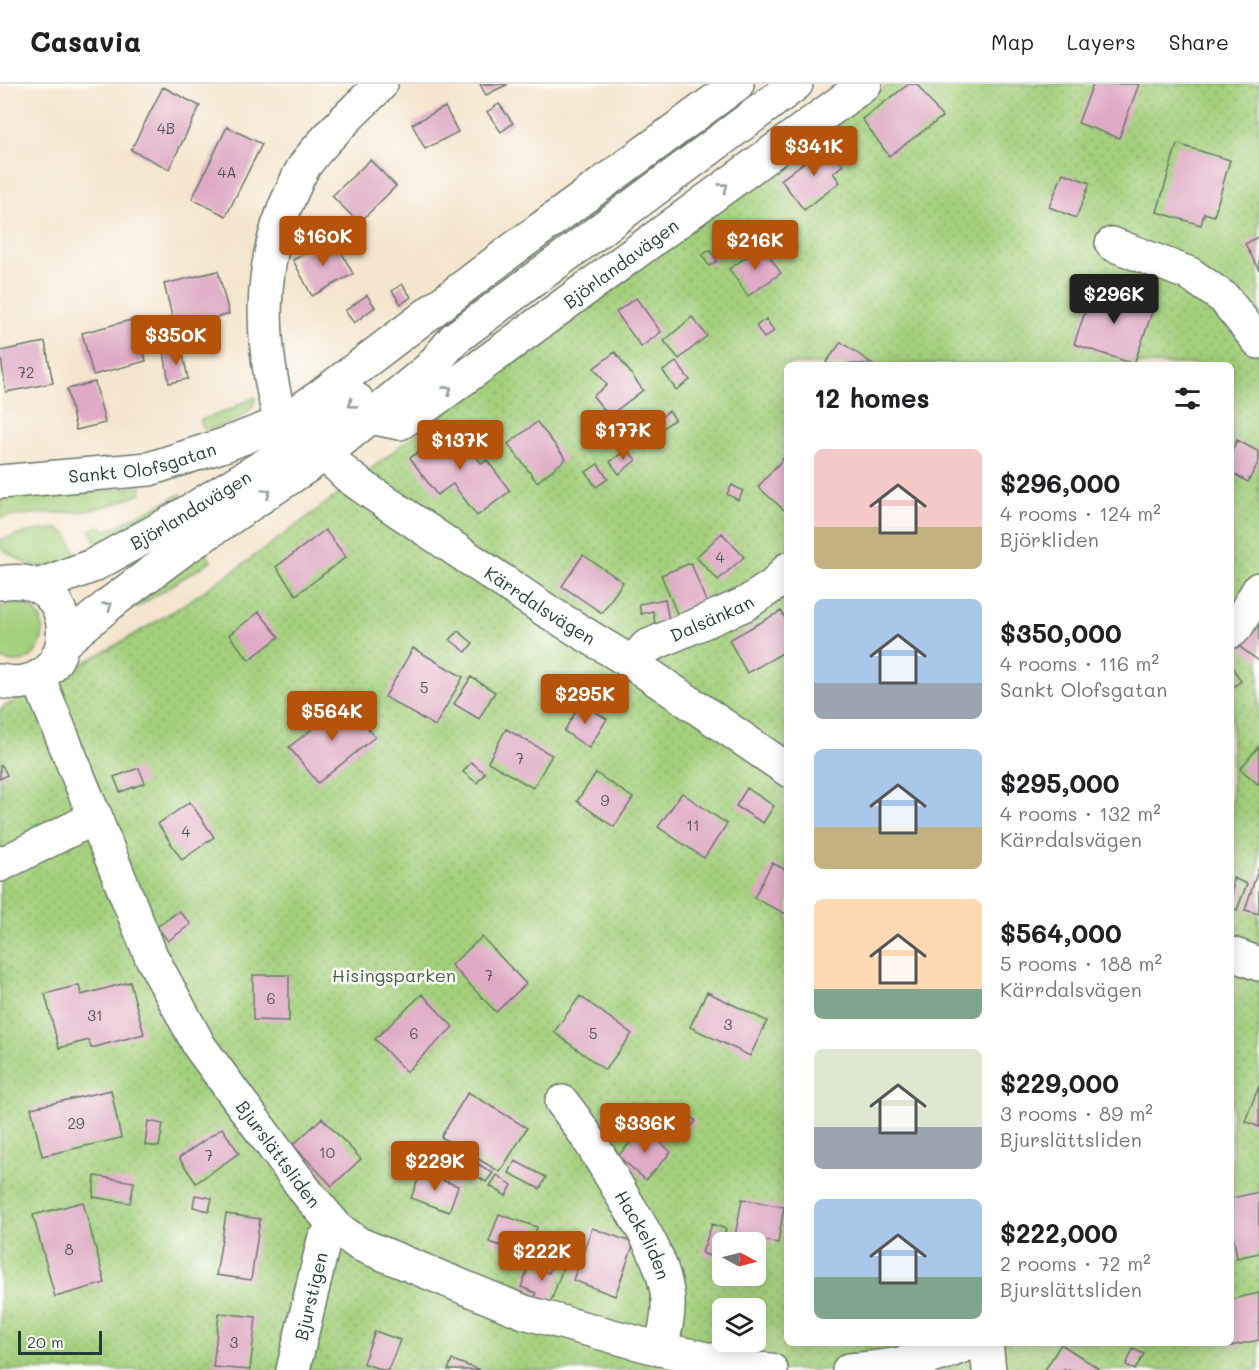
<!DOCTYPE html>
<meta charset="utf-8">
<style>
body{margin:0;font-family:Mali,sans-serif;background:#f6f6f6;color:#202124;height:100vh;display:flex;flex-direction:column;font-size:22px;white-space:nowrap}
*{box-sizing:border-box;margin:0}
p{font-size:20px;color:#757577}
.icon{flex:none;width:33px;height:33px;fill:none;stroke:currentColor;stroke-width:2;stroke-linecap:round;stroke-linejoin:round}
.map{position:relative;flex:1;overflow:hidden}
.panel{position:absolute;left:784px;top:278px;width:450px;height:984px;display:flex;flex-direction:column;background:#fff;border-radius:9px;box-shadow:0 3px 15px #0003}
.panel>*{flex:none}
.needle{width:39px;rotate:97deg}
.fabs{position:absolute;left:712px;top:1148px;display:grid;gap:12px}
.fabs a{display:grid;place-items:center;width:54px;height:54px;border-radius:9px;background:#fff;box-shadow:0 3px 15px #0003;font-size:30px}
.scale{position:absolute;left:18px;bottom:15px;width:84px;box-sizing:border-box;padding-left:6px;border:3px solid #1f3d34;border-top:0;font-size:16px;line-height:21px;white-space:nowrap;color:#1f3d34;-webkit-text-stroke:4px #fdfcf7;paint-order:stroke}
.price{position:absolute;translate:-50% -51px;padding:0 14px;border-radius:6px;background:#b45309;color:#fff;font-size:20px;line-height:39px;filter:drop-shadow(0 2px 3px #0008)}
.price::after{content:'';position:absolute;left:50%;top:36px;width:18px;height:14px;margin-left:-9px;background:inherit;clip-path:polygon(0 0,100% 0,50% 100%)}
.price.on{background:#222;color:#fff}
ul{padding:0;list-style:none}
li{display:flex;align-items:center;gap:18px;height:150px;padding:0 30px}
li span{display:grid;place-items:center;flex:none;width:168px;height:120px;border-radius:9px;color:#555}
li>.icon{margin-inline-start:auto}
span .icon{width:72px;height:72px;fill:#fffc;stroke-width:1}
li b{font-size:26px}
h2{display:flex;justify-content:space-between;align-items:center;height:72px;padding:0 30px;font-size:26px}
header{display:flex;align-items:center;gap:36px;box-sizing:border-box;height:84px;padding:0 30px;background:#fff;border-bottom:2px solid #e0e0e0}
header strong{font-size:28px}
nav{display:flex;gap:33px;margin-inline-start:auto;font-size:21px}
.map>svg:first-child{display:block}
.green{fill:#a4d07d;stroke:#628658;stroke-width:1.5}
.park{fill:url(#park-dots);stroke:#628658;stroke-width:1.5;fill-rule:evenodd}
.building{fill:#dfaac5}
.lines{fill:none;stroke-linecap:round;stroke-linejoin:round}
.minor-casing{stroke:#6a786a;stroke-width:36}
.tertiary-casing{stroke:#6a786a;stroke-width:36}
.minor{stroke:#fff;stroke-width:33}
.tertiary{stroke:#fff;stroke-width:33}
.oneway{stroke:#8f9e9a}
.labels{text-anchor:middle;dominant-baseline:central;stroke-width:5;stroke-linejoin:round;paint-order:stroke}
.number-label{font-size:15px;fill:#4f5858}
.street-label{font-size:18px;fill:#1f3d34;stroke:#fdfcf7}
.park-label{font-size:18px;fill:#406246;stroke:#fdfcf7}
</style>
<header>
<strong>Casavia</strong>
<nav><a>Map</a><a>Layers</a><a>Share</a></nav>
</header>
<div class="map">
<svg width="1259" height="1286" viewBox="0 0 1259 1286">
<defs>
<pattern id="park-dots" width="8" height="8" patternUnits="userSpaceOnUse" patternTransform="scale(1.5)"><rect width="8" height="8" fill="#a4d07d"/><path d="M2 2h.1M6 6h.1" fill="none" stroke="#85aa67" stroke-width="1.8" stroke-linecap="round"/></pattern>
</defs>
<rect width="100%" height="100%" fill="#fdfcf7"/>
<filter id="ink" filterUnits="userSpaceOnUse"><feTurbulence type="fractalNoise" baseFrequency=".0167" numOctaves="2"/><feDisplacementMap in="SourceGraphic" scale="12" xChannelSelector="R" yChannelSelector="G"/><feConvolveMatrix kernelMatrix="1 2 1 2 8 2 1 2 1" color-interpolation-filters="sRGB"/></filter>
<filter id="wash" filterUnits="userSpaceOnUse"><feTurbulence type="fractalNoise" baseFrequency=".008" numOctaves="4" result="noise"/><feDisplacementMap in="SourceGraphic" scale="24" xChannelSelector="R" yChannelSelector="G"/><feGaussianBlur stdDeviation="1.35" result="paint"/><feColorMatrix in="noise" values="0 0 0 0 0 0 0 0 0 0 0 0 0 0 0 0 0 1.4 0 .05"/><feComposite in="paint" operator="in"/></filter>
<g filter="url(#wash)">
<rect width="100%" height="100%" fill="#f5e5ce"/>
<path class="green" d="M255,313l1,2c-6,19 -34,29 -52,31l-4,-10 24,-8z
M142,402v6l-4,3c-20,8 -41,15 -63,17 -25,2 -50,1 -75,6v-12l2,-8 98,-7z
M181,410l3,8 -82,52 -12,-24 9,-4 8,5z
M57,445l10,5 12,26c-39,9 -39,12 -75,-9l-4,-5v-6l32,-9z
M204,467l7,10 -75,47 -4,-1z
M7,520c56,-8 40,77 -7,54v-51z"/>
<path class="park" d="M889,0h370v1286h-1259v-661c61,-34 124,-66 183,-104 78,-51 152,-108 225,-165zM788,280h444v978h-444zM723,1158h33v33h-33zM723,1224h33v33h-33z"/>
<g id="blocks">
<path class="building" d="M480,0h28l-22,11z
M909,0h8l25,33 -53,39 -27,-37z
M1093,0h46l-20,54 -41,-15z
M163,3l37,19 -31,63 -38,-19z
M499,20l14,19 -12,9 -14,-20z
M445,23l13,25 -33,17 -13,-25z
M227,43l35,17 -36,72 -34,-17z
M828,60l15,21 -10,8 7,9 -36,28 -23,-30z
M1177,60l53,16 -16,56 -10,-3 -3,12 -44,-13z
M370,76l26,26 -37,37 -27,-27z
M1063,89l27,10 -14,35 -27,-11z
M1259,152v34l-14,-26z
M334,154l19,36 -41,22 -19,-36z
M762,162l19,27 -33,23 -19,-27z
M710,166l7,11 -8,5 -7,-11z
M218,187l11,43 -54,14 -11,-44z
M402,200l9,13 -10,7 -9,-13z
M1094,202l60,21 -20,57 -60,-20z
M367,211l8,12 -21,16 -9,-12z
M636,214l25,34 -20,15 -25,-35z
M692,233l15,19 -28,23 -15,-18z
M135,235l11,42 -53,14 -11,-42z
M766,235l8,12 -10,7 -8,-12z
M45,258l8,41 -47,9 -6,-41z
M841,258l32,22h-48z
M182,265l6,30 -19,4 -5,-31z
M615,268l28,38 -34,26 -16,-20 14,-11 -13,-17z
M676,278l14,18 -14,10 -13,-19z
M95,298l10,41 -29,7 -9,-41z
M669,327l6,8 -12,9 -6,-8z
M537,338l29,37 -29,23 -29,-38z
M453,342l29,38 5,-4 23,31 -33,25 -24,-32 -16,11 -27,-37z
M1237,356l22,12v9l-11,21 -16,-9v-22z
M627,365l9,11 -17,14 -9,-12z
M788,369v53l-4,4 -26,-23z
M598,380l10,15 -12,8 -10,-15z
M732,401l11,6 -5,9 -11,-6z
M325,446l21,27 -50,38 -20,-28z
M722,449l22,24 -26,23 -22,-23z
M583,471l40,27 -21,31 -40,-27z
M691,479l16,41 -29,12 -17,-41z
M665,515l4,22 -14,3 -2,-13 -12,3 -2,-10z
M781,527l7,12v27l-41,23 -18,-33z
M259,528l20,25 -30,23 -20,-25z
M1256,541l3,2v34l-19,-14z
M458,547l15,12 -7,9 -16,-12z
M413,564l50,29 -28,49 -50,-29z
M1232,583l9,14 -9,7z
M471,593l24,15 -16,27 -25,-15z
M347,618l28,35 -57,46 -29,-36z
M581,619l26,16 -18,29 -25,-17z
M506,645l46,26 -19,33 -45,-26z
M1259,662v39l-19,-16z
M471,678l14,11 -8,10 -14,-11z
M2,681l5,10 -7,4v-13z
M139,684l6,15 -25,9 -6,-15z
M596,689l37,25 -19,29 -37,-26z
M747,704l27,18 -11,17 -27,-17z
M682,709l45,31 -23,34 -46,-31z
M190,718l24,35 -32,23 -24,-36z
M772,779l16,8v44l-34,-17z
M1259,783v47l-14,-4z
M1233,794l14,6 -10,26 -5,-2z
M179,827l12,13 -23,17 -11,-14z
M482,853l44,47 -30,28 -45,-47z
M253,891h36v46l-36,-1z
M130,898l14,52 -53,14 -2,-8 -30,8 -14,-54 34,-9 2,10z
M707,908l60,29 -17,35 -60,-29z
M422,910l31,33 -47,45 -31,-33z
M580,912l52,38 -27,36 -51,-38z
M1259,1002v41l-14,-6z
M111,1006l10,48 -79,18 -11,-48z
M468,1008l59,36 -27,44 -59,-35z
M684,1028l12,9 -7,9 -12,-9z
M322,1034l39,41 -29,27 -39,-41z
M148,1037l15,3 -4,23 -14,-2z
M644,1043l27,25 -25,28 -28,-24z
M222,1044l17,25 -43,30 -17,-25z
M515,1077l31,16 -6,12 -31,-16z
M478,1080l15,9 -7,9 -14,-9z
M421,1088l37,14 -9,26 -38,-14z
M497,1091l15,10 -6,11 -16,-10z
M95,1092l39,6 -4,21 -37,-6z
M1259,1108v61l-22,5 -5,-30v-30z
M195,1111l17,3 -3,13 -16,-4z
M742,1115l42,8 -6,36 -43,-7z
M83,1118l22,81 -50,14 -22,-82z
M226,1130l34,5 -9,61 -35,-5z
M499,1130l38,13 -9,28 -39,-13z
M712,1140l14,5 -11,29 -13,-5z
M592,1144l42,15 -19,53 -42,-16z
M552,1180l11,4 -13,36 -16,-6 2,-5 -15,-6 8,-21 20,7z
M1259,1209v47l-28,6 1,-47z
M219,1229l37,4 -6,53 -37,-3z
M375,1247l25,9 -12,30h-6l-19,-7z
M1061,1260l37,24 -2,2h-51z
M1133,1265l11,5 -9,16 -9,-5z
M452,1276l28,10h-32z"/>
</g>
</g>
<g filter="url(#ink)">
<use href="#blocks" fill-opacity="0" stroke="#6a786a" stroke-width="1.5"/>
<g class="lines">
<g class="minor-casing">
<g id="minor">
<path d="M1112,160l78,30 34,24 35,44"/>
<path id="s1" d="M370,333l30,6 29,-19 436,-320"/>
<path d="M281,339c-21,-79 -25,-159 12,-234 4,-9 8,-20 15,-28 21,-28 49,-52 73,-77"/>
<path id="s2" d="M297,365l28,5 23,22 21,15 178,120 85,52 156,107"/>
<path id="s3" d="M0,398l149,-13 75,-24 57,-22 38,-26 189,-144 229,-169"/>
<path d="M1232,547l5,-5 22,-37"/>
<path id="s4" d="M632,579l14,-16 99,-43 29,-19 14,-16"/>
<path id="s5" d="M38,593l113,279 49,91 108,147 29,34 22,16 165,68 136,37 93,20 18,1"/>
<path d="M0,781l96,-48"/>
<path d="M1232,870l27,10"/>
<path id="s6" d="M562,1018c23,29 42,61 60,93 20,33 42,65 46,104 1,18 -3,33 -8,50"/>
<path d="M986,1258l3,28"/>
<path id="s7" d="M293,1286l31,-130 13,-12"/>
<path d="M849,1286c42,-3 84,-9 122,-28"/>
</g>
</g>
<g class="tertiary-casing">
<g id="tertiary">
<path d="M0,499c86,-17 83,116 0,98"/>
<path id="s8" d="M38,502l54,-20 73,-40 128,-78 64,-48"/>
<path d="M63,559l49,-41 70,-52 143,-96 105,-86 24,-29 342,-255"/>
</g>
</g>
<use href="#minor" class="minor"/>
<use href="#tertiary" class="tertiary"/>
</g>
<defs><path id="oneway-chevron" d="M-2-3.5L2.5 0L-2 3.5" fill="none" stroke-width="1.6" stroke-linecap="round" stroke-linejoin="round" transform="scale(1.5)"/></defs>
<g class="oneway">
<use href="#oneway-chevron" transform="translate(724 103) rotate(-36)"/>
<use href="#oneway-chevron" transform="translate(448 306) rotate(-36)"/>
<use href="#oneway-chevron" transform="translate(352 320) rotate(144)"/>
<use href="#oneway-chevron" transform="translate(267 409) rotate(-34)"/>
<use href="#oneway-chevron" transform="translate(108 522) rotate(-39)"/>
</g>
</g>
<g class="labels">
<g class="number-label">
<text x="166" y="44">4B</text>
<text x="227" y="88">4A</text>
<text x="26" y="288">72</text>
<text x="720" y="473">4</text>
<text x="424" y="603">5</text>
<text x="520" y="674">7</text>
<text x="605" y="716">9</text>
<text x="693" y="741">11</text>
<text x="186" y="747">4</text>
<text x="489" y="891">7</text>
<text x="271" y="914">6</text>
<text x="95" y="931">31</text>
<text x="728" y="940">3</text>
<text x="414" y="949">6</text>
<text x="593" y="949">5</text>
<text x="76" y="1039">29</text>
<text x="327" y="1068">10</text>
<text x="209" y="1071">7</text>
<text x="69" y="1165">8</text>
<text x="234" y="1258">3</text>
</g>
<g class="street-label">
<text stroke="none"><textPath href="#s1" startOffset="303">Björlandavägen</textPath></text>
<text stroke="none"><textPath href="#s3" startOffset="144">Sankt Olofsgatan</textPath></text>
<text stroke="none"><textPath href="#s8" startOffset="171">Björlandavägen</textPath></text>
<text stroke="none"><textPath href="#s2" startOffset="292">Kärrdalsvägen</textPath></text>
<text stroke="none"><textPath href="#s4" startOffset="93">Dalsänkan</textPath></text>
<text stroke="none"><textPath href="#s5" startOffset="537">Bjurslättsliden</textPath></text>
<text stroke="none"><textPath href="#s6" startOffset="156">Hackeliden</textPath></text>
<text stroke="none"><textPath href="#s7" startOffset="76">Bjurstigen</textPath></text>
</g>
<g class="park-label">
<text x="394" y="891">Hisingsparken</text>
</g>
</g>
</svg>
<div class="fabs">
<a><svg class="needle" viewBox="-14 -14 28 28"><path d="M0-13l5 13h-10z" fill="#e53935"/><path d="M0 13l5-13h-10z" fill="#757577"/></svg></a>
<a><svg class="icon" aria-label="layers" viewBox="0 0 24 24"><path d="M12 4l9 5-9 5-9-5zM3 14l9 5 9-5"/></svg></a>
</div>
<div class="scale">20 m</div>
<b class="price" style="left:814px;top:93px">$341K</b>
<b class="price" style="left:323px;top:183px">$160K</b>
<b class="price" style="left:755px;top:187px">$216K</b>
<b class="price on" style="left:1114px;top:241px">$296K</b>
<b class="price" style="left:176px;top:282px">$350K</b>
<b class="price" style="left:623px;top:377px">$177K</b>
<b class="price" style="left:460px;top:387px">$137K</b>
<b class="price" style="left:585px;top:641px">$295K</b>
<b class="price" style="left:332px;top:658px">$564K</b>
<b class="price" style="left:645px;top:1070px">$336K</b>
<b class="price" style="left:435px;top:1108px">$229K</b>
<b class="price" style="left:542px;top:1198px">$222K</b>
<section class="panel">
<h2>12 homes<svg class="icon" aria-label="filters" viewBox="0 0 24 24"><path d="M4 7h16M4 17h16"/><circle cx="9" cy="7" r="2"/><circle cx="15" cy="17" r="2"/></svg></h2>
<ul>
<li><span style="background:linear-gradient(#f6c9c9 65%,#c2b280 0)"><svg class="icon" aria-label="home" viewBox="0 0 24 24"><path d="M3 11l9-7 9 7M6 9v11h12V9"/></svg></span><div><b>$296,000</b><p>4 rooms · 124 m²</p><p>Björkliden</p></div></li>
<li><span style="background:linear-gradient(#a9c7e8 70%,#9aa5b1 0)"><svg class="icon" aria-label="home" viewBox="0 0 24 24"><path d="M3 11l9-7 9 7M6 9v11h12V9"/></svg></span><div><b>$350,000</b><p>4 rooms · 116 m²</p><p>Sankt Olofsgatan</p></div></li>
<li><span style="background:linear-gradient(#a9c7e8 65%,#c2b280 0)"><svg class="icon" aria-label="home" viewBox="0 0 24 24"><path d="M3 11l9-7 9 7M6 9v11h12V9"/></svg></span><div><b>$295,000</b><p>4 rooms · 132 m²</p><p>Kärrdalsvägen</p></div></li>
<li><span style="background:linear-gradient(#ffd9b3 75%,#7fa58c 0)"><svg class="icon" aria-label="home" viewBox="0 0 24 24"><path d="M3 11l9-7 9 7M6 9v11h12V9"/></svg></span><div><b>$564,000</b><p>5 rooms · 188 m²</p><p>Kärrdalsvägen</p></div></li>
<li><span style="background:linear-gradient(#dfe7d0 65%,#9aa5b1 0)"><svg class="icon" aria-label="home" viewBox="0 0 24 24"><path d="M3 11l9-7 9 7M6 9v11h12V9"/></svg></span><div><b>$229,000</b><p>3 rooms · 89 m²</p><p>Bjurslättsliden</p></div></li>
<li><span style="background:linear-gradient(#a9c7e8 65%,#7fa58c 0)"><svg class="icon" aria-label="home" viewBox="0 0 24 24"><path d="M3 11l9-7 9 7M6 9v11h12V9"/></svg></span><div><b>$222,000</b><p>2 rooms · 72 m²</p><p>Bjurslättsliden</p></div></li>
</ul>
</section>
</div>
